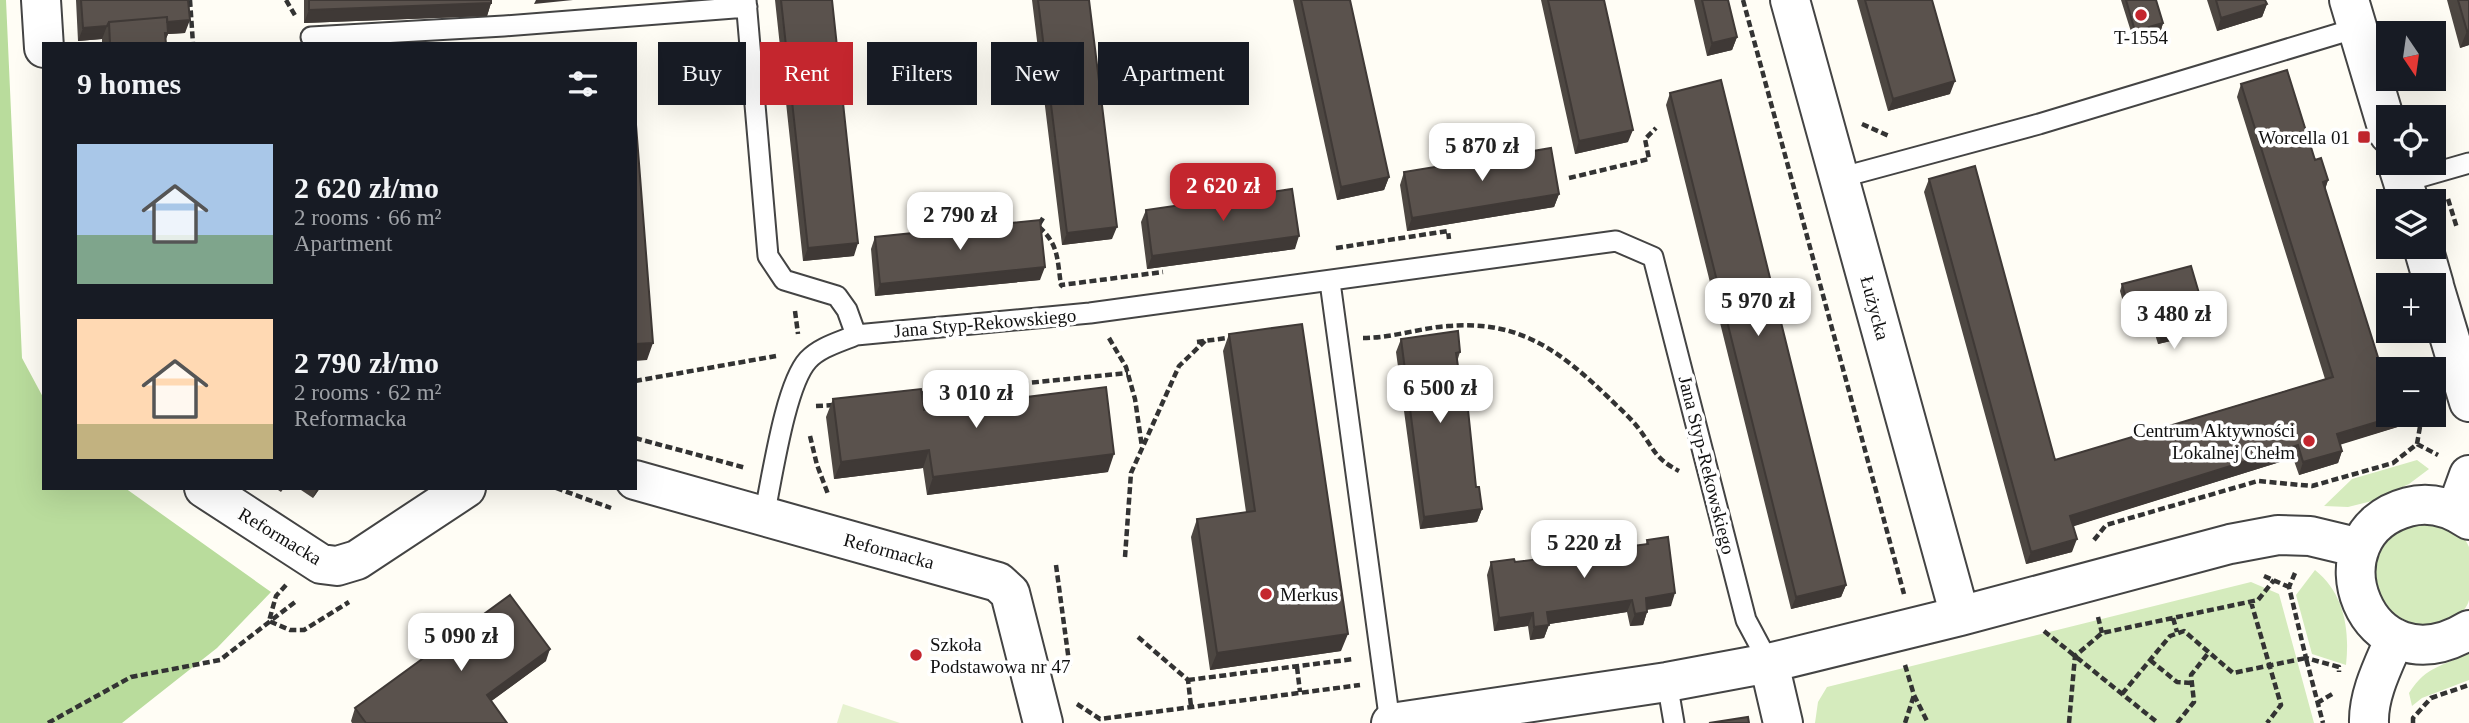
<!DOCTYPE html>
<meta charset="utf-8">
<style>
body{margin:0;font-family:Georgia,serif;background:#242831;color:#f1f3f6;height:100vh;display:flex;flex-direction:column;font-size:26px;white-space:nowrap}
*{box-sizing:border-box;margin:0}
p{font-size:23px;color:#9ea1a6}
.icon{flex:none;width:38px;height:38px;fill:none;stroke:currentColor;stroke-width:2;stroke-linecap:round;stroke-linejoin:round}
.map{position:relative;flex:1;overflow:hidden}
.details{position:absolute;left:42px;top:42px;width:595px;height:448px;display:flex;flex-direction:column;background:#171b24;border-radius:0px;box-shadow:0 7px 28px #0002}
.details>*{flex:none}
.banner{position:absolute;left:658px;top:42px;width:665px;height:63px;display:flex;gap:14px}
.needle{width:46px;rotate:167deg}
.fabs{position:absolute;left:2376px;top:21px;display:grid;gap:14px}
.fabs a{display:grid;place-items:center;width:70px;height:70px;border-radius:0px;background:#171b24;box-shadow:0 7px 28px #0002;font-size:35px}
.price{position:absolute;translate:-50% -60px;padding:0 16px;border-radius:14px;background:#fff;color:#222;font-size:23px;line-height:46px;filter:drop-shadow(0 2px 4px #0008)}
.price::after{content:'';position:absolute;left:50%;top:42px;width:21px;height:16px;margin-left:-10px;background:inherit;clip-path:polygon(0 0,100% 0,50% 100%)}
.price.active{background:#c4262e;color:#fff}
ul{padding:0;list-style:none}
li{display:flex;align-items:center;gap:21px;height:175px;padding:0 35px}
li span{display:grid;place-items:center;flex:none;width:196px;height:140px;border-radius:0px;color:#555}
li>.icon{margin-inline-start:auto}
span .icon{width:84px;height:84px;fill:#fffc;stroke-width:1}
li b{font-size:30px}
h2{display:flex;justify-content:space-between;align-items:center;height:84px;padding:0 35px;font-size:30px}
.pill{padding:0 24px;border-radius:0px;background:#171b24;box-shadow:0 7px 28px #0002;font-size:24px;line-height:63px}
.pill.active{background:#c4262e;color:#fff}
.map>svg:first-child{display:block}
.green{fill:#d5ebbd}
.forest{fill:#b9dc9c}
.pitch{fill:#e6f2cf}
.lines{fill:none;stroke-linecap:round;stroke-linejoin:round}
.service-casing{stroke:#444;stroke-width:23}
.minor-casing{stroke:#444;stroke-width:42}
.path{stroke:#333;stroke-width:4.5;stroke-dasharray:7 3.5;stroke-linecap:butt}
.service{stroke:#fff;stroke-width:19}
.minor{stroke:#fff;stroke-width:38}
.wall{fill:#4d4742}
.shaded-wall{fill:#3f3936}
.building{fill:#5a524d;stroke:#3f3936;stroke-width:2}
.poi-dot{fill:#c4262e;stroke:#fff;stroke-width:2.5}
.labels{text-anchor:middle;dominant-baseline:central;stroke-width:7;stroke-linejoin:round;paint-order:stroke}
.poi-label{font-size:19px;fill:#111;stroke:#fff;text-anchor:end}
.street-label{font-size:19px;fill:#111;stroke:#fff}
</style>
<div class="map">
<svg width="2469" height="723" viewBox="0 0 2469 723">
<rect width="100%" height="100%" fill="#fffdf5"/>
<path class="green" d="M2417,460l12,9 -20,15 -37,17 -24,6 -24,-1 28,-27z
M2419,523c17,0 43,4 50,24 0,7 0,19 0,27 0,8 0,19 0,26 -3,15 -25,24 -38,25 -64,6 -81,-83 -12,-102z
M2315,570c29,23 35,59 31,95l-34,-11 -16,-59z
M2251,582l28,12 35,129h-499l3,-21 9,-15z
M2469,652v28l-47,18 -10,8 -3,-13c19,-29 33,-25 60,-41z"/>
<path class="forest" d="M0,0h6l16,358 22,41v89h81l146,104 -54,56 -95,75h-122z"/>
<path class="pitch" d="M843,704l57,19h-63z"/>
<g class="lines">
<g class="service-casing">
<path id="service" d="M746,0l22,256 16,24 53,16 10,14 9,25
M311,37l193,-11 243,-19
M1839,178l200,-54 318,-96
M2403,182l66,-19
M1330,282l60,441
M764,516c8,-37 21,-131 44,-156 12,-13 32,-18 48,-25l234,-22 526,-72 37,16 93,363 23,43
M1667,682l7,41"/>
</g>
<g class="minor-casing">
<path id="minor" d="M41,0l3,48
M1790,0l170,616
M2349,0l40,134
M2397,163l12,38
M2423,247l11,38
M2434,286l35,116
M635,480l363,102 12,11 33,130
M204,488l117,76 16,2 20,-6 109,-72
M2456,511l13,-36
M2469,520c-19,-13 -39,-19 -61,-13 -101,27 -42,186 61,123
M1769,663l14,60
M1391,723l276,-41 102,-19 191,-47 270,-72 48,-9 32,1 50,12
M2369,723c-1,-29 15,-59 26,-85"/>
</g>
<path class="path" d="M190,0l3,44
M286,0l10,17
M1743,0l161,594
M1862,124l27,12
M1569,178l80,-19 -4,-20 11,-11
M2448,199l9,29
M1043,218l-5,8c21,18 19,33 23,59
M940,222l13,10
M2380,226l6,18
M1336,248l112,-17 1,8
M1063,287l-2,-2 102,-13
M795,311l3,23
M1109,338l17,29 9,32 7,48
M1363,338c29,0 57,-10 85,-12 72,-6 112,25 161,72 10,10 22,20 30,31 16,21 15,29 40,42
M1197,342l37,-5
M635,381l141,-25
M917,394l211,-21
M816,406l19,-1
M810,436l7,29 11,29
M635,438l111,30
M2417,444l21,11
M556,488l55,20
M2094,540l12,-15 152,-44 54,5 81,-23 24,-19 5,-29
M1125,557l6,-84 48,-107 26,-25
M1056,565l14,104
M2295,573l-6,14 17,71 33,9v5
M2264,576l25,11
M286,585l-10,11 -7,25 21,9h14l45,-28
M2251,602l30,103 -14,18
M2098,617l4,16
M2173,618l4,14
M2044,631l114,92
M1138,637l50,43 3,26
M2150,660l27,22 15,1
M1905,665l9,30 14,28
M1297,667l3,25
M1188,680l166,-21
M2122,694l48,-58 14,-5 49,42 73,-15 17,65
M2317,703l17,-10
M1077,704l23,15 260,-34
M48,723l83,-46 89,-17 75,-58
M1905,723l9,-28
M2069,723l6,-67 27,-23 156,-33 16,-20
M2177,723l17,-21 -3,-27 18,-23
M2413,723v-5l18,-20 38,-13"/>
<use href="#service" class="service"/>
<use href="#minor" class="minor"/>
</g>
<path class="wall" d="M76,0h112l-3,33 -17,1 -3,6 1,4h-64v-5l-24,2z
M304,0h187v3l-4,13 -183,7z
M775,0h57l22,256 -51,5z
M1032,0h57l23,239 -50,6z
M1293,0h57l39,177 -5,13 -47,10z
M1541,0h63l24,142 -53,12z
M1694,0h34l9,37 -5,13 -25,6z
M1857,0h75l18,94 -62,17z
M2121,0h35l7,23 -2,7 -28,8z
M2207,0h58l2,4 -5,13 -45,14z
M2447,0h22v45l-9,3z
M2241,84l74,76 13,20 -3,9 64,226h28l-3,7 -74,22 2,7 -4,12 -39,12 -6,-17 -220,68 -1,26 -46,12 -102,-372 5,-13 126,281 270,-81 -88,-282z
M1670,93l176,492 -5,12 -50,12 -125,-504z
M1404,172l155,22 -5,13 -147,24 -7,-46z
M1146,210l149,39 -148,20 -6,-47z
M875,237l165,43 -165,16 -4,-47z
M2122,284l76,23 -26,8 3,25 -17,4 -9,-29 -21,5 -8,-29z
M1229,334l112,317 -131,19 -19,-133 6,-18 49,-7 -23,-161z
M1401,339l59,13 -3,10 19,125 6,22 -5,13 -57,7 -24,-177z
M833,399l91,11 184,62 -181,23 -4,-27 -89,11 -8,-62z
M275,488h9l-3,4z
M298,488h22l-7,10z
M1647,540l24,66 -24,4v2l-4,13 -13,1 -3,-14 -78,12 -5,14 -14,2 -2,-14 -34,5 -7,-56 4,-13h24l47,-6 1,-4 39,-2 44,-6z
M546,661l-55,40 16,22h-155l-1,-2 4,-13z"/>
<path class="shaded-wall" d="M536,0h37l-39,4z
M491,3l-4,13 -183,7 5,-13z
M2267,4l-5,13 -45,14 4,-13z
M190,20l-5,13 -17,1 -4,10 -55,-18z
M2163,23l-2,7 -28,8 2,-7z
M107,26l-5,13 -24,2 5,-13z
M2469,30v15l-9,3 7,-17z
M1737,37l-5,13 -25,6 5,-13z
M1955,81l-5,13 -62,17 5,-12z
M1633,130l-5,12 -53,12 4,-13z
M1389,177l-5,13 -47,10 4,-13z
M2328,180l-4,13 -1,-11z
M1559,194l-5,13 -147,24 5,-13z
M1117,227l-5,12 -50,6 5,-12z
M1299,236l-4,13 -148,20 5,-13z
M858,243l-4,13 -51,5 5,-13z
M1045,267l-5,13 -165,16 5,-12z
M2201,300l-3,7 -30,9 3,-7z
M2152,308l-3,7 -21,5 2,-6z
M2178,333l-3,7 -17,4 3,-6z
M653,343l-6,17 -12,1v-17z
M2400,415h17l-3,7 -81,25 4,-13z
M2298,445l-5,13 -228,71 5,-13z
M929,450l-6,18 -89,11 7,-17z
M2342,451l-4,12 -39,12 4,-13z
M1114,454l-6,18 -181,23 6,-18z
M317,488h3l-7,10z
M1482,509l-5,13 -57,7 4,-12z
M2077,539l-5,13 -46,12 5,-12z
M1846,585l-5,12 -50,12 5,-12z
M1675,593l-4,13 -30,4 5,-12z
M1632,600l-5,12 -84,13 4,-13z
M1647,612l-4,13 -13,1 5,-12z
M1533,613l-5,13 -34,5 5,-13z
M1549,625l-5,13 -14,2 4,-13z
M1348,634l-7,17 -131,19 7,-17z
M550,649l-4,12 -64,47 5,-13z"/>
<path class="building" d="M81,0h107l2,20 -23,2v-5l-58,5 -2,4 -24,2z
M309,0h182v3l-182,7z
M781,0h51l26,243 -50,5z
M1038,0h51l28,227 -50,6z
M1301,0h49l39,177 -48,10z
M1548,0h56l29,130 -54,11z
M1702,0h26l9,37 -25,6z
M1865,0h67l23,81 -62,18z
M2126,0h30l7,23 -28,8z
M2216,0h49l2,4 -46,14z
M2458,0h11v30l-2,1z
M167,17l1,16h-3l1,11h-56l-1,-22z
M2287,70l28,90 6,-2 7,22 -5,2 59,188 23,-6 2,5h-18v46h11l-63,19 5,17 -39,11 -5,-17 -228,71 7,23 -46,13 -102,-373 46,-13 80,294 278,-83 -92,-293z
M1721,80l125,505 -50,12 -126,-504z
M635,112l18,231 -18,1z
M1551,148l8,46 -147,24 -8,-46z
M1292,189l7,47 -147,20 -6,-46z
M1040,220l5,47 -165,17 -5,-47z
M2191,266l10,34 -30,9 7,24 -17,5 -9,-30 -22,6 -8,-30z
M1302,324l46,310 -131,19 -20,-134 58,-8 -26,-177z
M1458,331l2,21 -4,1 7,47h4l9,87h3l3,22 -58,8 -23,-178z
M1106,387l8,67 -181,23 -4,-27 -88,12 -8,-63 88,-10 3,21z
M1668,537l7,56 -29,5 1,14 -12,2 -3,-14 -85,12 2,13 -15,2 -1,-14 -34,5 -8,-56 23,-3 1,3 49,-6 -1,-4 39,-5v3l46,-6 -1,-4z
M510,595l40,54 -63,46 20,28h-141l-11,-15z
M1748,717l1,6h-40z"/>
<g class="poi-dot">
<circle cx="2141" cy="15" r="7"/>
<rect x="2357" y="130" width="14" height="14" rx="3.5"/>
<circle cx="2309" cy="441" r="7"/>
<circle cx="1266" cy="594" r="7"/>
<circle cx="916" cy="655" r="7"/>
</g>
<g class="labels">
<g class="poi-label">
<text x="2141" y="37" text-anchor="middle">T-1554</text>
<text x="2350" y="137">Worcella 01</text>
<text x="2295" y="430">Centrum Aktywności<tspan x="2295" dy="22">Lokalnej Chełm</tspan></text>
<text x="1280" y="594" text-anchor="start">Merkus</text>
<text x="930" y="644" text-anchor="start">Szkoła<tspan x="930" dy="22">Podstawowa nr 47</tspan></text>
</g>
<g class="street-label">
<text transform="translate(1875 308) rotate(75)">Łużycka</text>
<text transform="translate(985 323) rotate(-5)">Jana Styp-Rekowskiego</text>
<text transform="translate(1707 465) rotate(76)">Jana Styp-Rekowskiego</text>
<text transform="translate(280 536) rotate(31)">Reformacka</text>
<text transform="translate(889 551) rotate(15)">Reformacka</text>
</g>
</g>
</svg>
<div class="fabs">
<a><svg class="needle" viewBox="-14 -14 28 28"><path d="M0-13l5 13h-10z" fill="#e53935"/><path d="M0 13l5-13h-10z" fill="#9ea1a6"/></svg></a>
<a><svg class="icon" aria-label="locate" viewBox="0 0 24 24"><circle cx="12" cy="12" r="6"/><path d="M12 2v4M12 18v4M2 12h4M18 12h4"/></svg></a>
<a><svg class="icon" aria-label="layers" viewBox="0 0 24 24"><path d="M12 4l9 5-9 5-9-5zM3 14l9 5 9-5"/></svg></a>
<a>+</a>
<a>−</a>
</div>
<b class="price" style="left:1482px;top:183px">5 870 zł</b>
<b class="price active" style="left:1223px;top:223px">2 620 zł</b>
<b class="price" style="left:960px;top:252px">2 790 zł</b>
<b class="price" style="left:1758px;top:338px">5 970 zł</b>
<b class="price" style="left:2174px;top:351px">3 480 zł</b>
<b class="price" style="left:1440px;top:425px">6 500 zł</b>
<b class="price" style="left:976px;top:430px">3 010 zł</b>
<b class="price" style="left:1584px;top:580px">5 220 zł</b>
<b class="price" style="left:461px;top:673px">5 090 zł</b>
<div class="banner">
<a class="pill">Buy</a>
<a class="pill active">Rent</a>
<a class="pill">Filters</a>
<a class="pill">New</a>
<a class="pill">Apartment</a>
</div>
<section class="details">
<h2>9 homes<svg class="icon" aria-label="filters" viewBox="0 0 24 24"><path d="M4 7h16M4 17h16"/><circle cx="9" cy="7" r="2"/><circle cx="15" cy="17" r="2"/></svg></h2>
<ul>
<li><span style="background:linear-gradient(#a9c7e8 65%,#7fa58c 0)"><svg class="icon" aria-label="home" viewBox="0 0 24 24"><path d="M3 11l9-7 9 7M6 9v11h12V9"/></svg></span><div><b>2 620 zł/mo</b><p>2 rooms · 66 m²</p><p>Apartment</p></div></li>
<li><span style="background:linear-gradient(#ffd9b3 75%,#c2b280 0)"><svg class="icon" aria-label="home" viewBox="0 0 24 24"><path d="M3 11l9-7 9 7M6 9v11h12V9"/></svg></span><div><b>2 790 zł/mo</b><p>2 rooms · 62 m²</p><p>Reformacka</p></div></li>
</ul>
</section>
</div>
